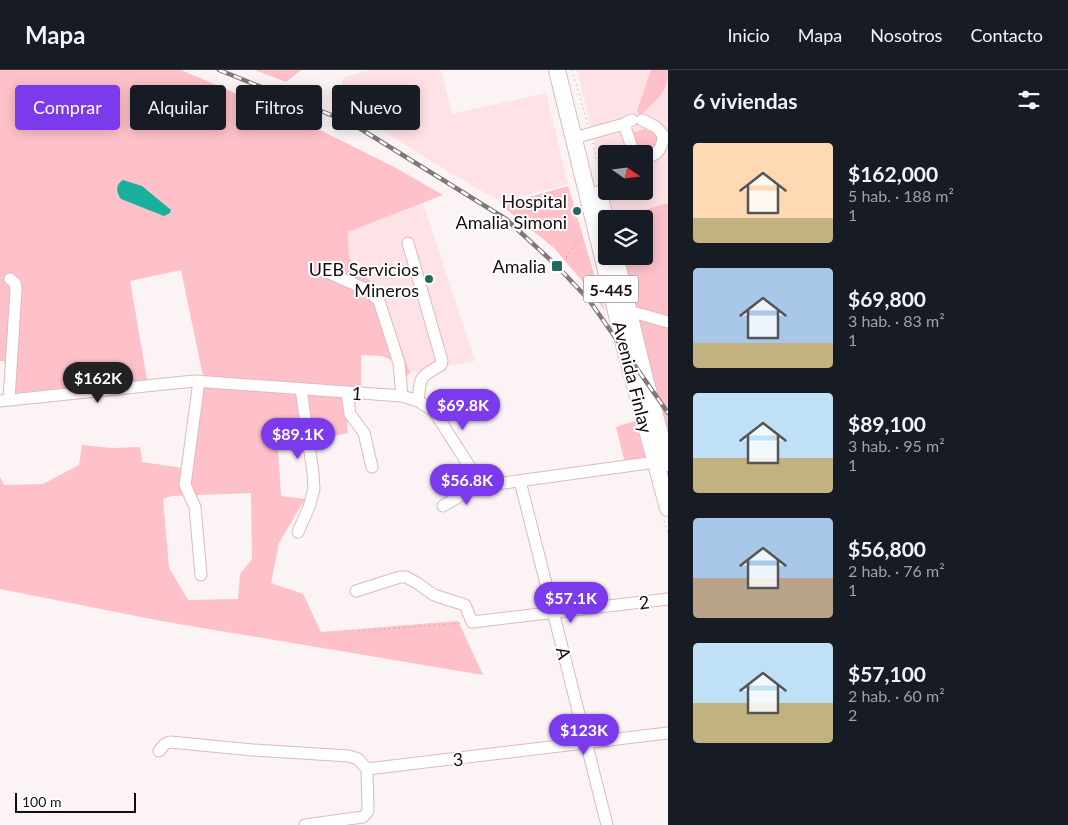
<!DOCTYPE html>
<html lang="es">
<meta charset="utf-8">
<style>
body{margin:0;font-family:Lato,sans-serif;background:#20242c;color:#f1f3f6;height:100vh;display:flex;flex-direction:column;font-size:19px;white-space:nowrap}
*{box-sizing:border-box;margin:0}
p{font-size:16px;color:#9ea1a6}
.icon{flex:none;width:28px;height:28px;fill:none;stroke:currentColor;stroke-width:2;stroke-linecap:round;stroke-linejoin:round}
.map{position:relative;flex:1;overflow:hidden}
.side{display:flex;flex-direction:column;background:#171b24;width:400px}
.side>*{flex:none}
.banner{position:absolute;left:15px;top:15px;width:475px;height:45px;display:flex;gap:10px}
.needle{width:32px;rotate:104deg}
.fabs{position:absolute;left:598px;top:75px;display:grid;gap:10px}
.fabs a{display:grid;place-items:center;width:55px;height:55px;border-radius:5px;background:#171b24;box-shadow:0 2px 12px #0003;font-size:25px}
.scale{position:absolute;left:15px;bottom:12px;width:121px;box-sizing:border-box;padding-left:5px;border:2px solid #180c0e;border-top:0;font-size:14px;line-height:18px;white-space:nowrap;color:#180c0e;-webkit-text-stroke:4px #fff;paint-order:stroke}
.price{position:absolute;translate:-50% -42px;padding:0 11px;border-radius:18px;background:#7c3aed;color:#fff;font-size:16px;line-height:32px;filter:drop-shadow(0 1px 2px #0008)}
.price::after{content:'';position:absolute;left:50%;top:30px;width:15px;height:11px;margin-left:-8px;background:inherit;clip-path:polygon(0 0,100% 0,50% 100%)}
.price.current{background:#222;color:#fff}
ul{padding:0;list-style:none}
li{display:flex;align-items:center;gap:15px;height:125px;padding:0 25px}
li span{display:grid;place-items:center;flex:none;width:140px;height:100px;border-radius:5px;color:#555}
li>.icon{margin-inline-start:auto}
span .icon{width:60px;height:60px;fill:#fffc;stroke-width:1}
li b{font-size:21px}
h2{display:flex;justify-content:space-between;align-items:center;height:60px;padding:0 25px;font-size:21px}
.pill{padding:0 18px;border-radius:5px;background:#171b24;box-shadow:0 2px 12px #0003;font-size:18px;line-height:45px}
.pill.current{background:#7c3aed;color:#fff}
header{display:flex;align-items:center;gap:30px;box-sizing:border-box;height:70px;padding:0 25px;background:#171b24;border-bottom:1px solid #363941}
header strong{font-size:24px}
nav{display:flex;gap:28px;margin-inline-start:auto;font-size:18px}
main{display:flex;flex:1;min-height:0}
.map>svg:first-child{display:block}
.built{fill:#ffe2e6}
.green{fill:#fec0c9;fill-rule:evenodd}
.water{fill:#18af9d}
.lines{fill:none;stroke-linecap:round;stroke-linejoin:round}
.minor-casing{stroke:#deb9be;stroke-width:13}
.highway-casing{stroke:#deb9be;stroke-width:18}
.path{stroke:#a49b9c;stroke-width:1;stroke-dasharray:1 4;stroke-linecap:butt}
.minor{stroke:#fff;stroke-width:11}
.highway{stroke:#fff;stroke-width:16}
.rail-casing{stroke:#817678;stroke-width:4.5}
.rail{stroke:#fff;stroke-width:2.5;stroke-dasharray:8;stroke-linecap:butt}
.poi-dot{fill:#226a60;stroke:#fff;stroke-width:2}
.labels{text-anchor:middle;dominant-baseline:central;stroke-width:4;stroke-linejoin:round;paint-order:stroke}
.shield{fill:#fff;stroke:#5d5556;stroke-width:1}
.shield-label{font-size:16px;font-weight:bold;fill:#180c0e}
.poi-label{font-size:18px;fill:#180c0e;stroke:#fff;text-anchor:end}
.street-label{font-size:18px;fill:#180c0e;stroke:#fff}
</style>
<header>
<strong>Mapa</strong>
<nav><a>Inicio</a><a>Mapa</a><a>Nosotros</a><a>Contacto</a></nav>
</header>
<main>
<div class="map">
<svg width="668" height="755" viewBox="0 0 668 755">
<rect width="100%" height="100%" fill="#fbf3f4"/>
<path class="built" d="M371,0h70l11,44 94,-21 22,91 -67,18 -69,-40 -48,-31 3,-7 -51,-18 8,-29z
M577,0h91v134l-53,13 -7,-26h36v-37h-38v33z
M423,133l52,158 -65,12 -27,-78 -34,-37 -1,-26z"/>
<path class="green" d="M0,0h181l131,56 84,42 47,27 -95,37 1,26 34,37 27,78 -7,5 -7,-16 -14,-6 -21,-1v36l-17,-2 4,44 -70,16 3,47 24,3 -26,44 -8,40 32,11 18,38 137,-11 25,54 -322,-54 -161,-32v-112l4,8 39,-1 36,-19 3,-20 30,3 28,-1 2,15 48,7 14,-88 -23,-111 -51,11 17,99 -133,13 -10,-32h-4zM251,423l1,66 -12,15 -2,25 -50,1 -19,-32 -6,-69 9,-3z
M255,0h46l-15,12z
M651,0h17c0,23 -11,29 -26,44l-3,1 -2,-4z
M652,57l6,6v14l-10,6 -11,-3 -5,-14 2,-4z
M568,116l37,125 -16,-22 -35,-41 -53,-43z
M668,133v226l-33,-117 -20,-56h29v-37h-31z
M635,351l11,39 -21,3 -9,-36z"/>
<path class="water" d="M123,110l19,6 29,24 -1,3 -6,3 -43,-17c-5,-7 -6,-14 2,-19z"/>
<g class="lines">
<g class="minor-casing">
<path id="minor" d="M642,50l14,7 7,8c0,12 -5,22 -19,22
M624,54l9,27 3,3
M574,68l50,-14 8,-4
M408,173l34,118 -1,4c-23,13 -20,11 -23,36
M324,201l44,19 11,11 20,62 3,33
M622,239l46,13
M199,311l-14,104 10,22 6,68
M347,322l3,22 14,19 8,34
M9,330l7,-111 -1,-6 -5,-4
M0,331l194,-20 208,15 16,5 16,10 48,75
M520,411l87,344
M443,436l27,-16 12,-4 181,-25
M298,462l11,-25 5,-18 -1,-16 -12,-84
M356,521l44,-14h6l11,6 17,12 31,10 7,17 196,-23
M159,681l6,-7 5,-2 83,8 96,6 9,3 9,10 301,-36
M305,755l58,-8 5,-6 -1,-42"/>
</g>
<g class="highway-casing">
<path id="highway" d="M557,0l69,282 42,156
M599,124l7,27
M615,186l30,123 23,84"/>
</g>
<path class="path" d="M572,0l16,54
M593,73l10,39
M598,112l8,-3
M560,195l24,-31
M664,451l4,13
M359,561l104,-8"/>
<use href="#minor" class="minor"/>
<use href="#highway" class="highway"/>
<g class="rail-casing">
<path id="rail" d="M219,0l132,53 155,96 51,47 32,34 79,113"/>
</g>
<use href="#rail" class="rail"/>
</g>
<g class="poi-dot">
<circle cx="577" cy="141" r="5"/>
<rect x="551" y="190" width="12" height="12" rx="2.5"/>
<circle cx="429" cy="209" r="5"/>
</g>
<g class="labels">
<rect class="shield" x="583.5" y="205.5" width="55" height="27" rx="4"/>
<g class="shield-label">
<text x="611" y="219">5-445</text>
</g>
<g class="poi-label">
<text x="567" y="131">Hospital<tspan x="567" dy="21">Amalia Simoni</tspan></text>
<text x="546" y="196">Amalia</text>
<text x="419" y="199">UEB Servicios<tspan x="419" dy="21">Mineros</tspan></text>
</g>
<g class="street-label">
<text transform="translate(633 307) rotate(76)">Avenida Finlay</text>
<text transform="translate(357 323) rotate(4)">1</text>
<text transform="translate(644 532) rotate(-7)">2</text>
<text transform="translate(564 583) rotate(76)">A</text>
<text transform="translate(458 689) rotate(-6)">3</text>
</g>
</g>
</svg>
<div class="fabs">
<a><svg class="needle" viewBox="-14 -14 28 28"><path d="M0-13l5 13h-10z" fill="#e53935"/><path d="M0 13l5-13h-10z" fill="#9ea1a6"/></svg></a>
<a><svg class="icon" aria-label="layers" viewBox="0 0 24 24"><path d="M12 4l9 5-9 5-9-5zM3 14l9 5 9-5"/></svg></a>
</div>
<div class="scale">100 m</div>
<b class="price current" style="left:98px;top:334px">$162K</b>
<b class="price" style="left:463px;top:361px">$69.8K</b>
<b class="price" style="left:298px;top:390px">$89.1K</b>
<b class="price" style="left:467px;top:436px">$56.8K</b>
<b class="price" style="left:571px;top:554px">$57.1K</b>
<b class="price" style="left:584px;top:686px">$123K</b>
<div class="banner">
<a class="pill current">Comprar</a>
<a class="pill">Alquilar</a>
<a class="pill">Filtros</a>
<a class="pill">Nuevo</a>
</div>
</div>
<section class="side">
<h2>6 viviendas<svg class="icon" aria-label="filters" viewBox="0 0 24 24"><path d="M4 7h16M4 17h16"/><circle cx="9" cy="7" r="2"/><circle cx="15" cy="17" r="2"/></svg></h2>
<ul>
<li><span style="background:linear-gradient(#ffd9b3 75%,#c2b280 0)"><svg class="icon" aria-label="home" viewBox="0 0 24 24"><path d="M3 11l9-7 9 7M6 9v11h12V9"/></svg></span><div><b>$162,000</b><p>5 hab. · 188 m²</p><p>1</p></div></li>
<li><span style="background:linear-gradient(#a9c7e8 75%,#c2b280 0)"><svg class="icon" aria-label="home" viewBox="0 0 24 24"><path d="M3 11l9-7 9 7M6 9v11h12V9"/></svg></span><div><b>$69,800</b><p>3 hab. · 83 m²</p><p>1</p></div></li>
<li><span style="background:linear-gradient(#bfe0f5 65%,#c2b280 0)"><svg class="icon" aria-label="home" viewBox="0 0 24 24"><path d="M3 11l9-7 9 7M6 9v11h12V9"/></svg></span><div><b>$89,100</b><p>3 hab. · 95 m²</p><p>1</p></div></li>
<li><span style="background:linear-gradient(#a9c7e8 60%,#b9a48a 0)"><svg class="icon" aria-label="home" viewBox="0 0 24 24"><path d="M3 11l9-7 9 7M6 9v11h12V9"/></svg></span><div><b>$56,800</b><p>2 hab. · 76 m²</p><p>1</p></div></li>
<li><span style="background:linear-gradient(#bfe0f5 60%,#c2b280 0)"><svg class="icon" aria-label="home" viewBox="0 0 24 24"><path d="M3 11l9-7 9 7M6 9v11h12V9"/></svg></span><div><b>$57,100</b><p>2 hab. · 60 m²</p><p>2</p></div></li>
</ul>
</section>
</main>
